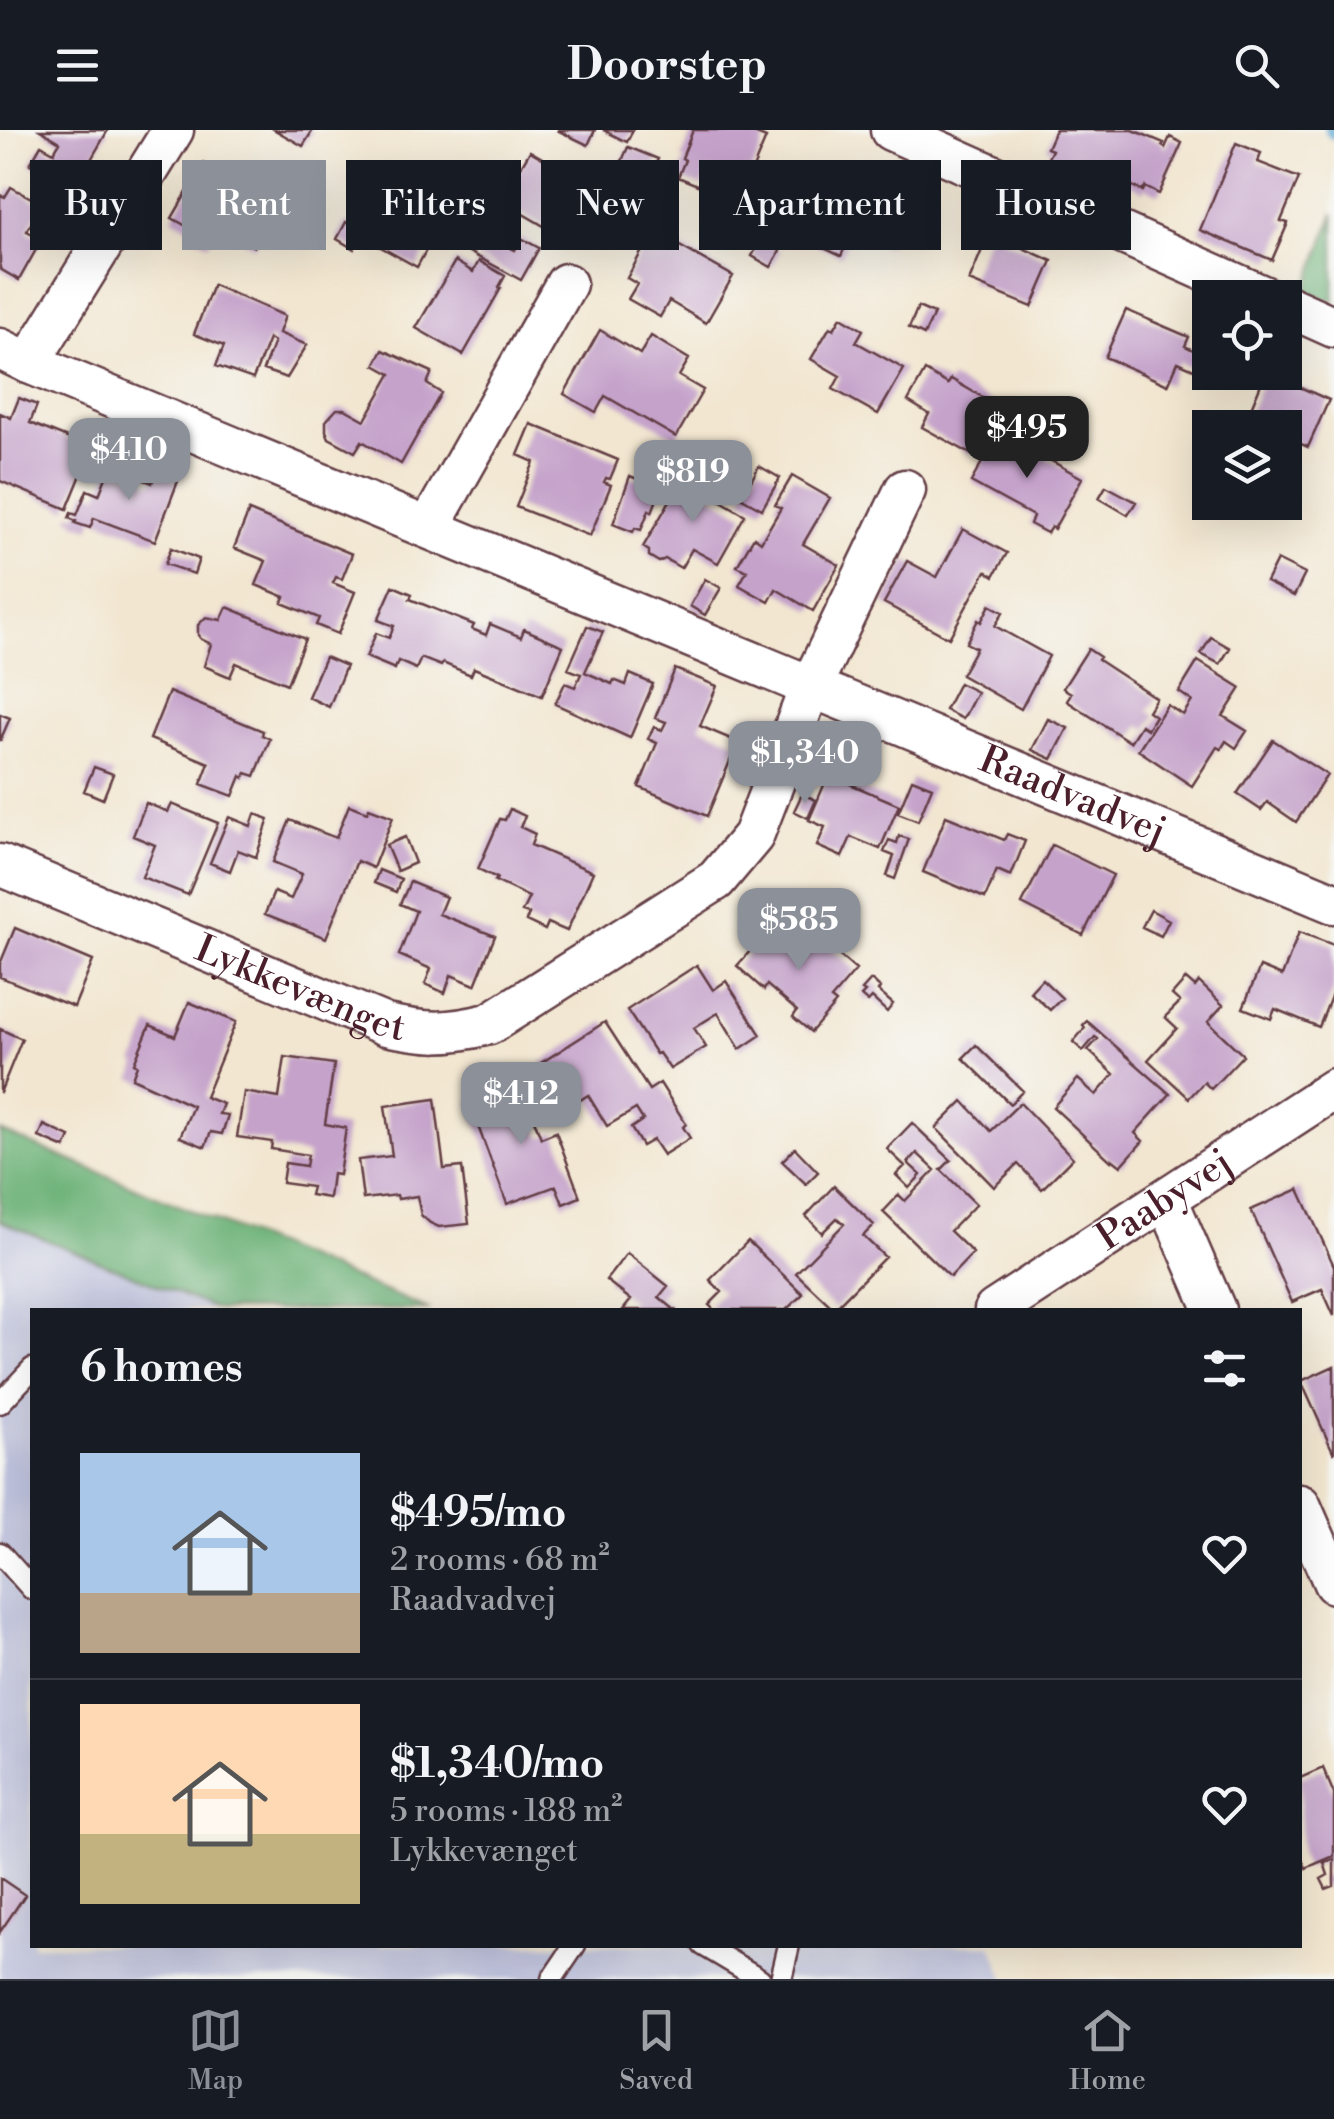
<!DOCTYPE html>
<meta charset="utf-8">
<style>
body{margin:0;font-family:"Libre Bodoni",serif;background:#20242c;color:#f1f3f6;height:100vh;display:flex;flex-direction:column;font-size:38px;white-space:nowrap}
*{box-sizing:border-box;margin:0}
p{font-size:32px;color:#9ea1a6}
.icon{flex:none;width:55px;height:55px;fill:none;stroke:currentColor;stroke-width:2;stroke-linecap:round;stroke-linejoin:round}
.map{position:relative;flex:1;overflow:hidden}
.drawer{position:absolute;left:30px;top:1178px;width:1272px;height:640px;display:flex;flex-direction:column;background:#171b24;border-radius:0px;box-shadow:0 10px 40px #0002}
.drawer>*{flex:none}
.banner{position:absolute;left:30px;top:30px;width:1275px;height:90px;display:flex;gap:20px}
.fabs{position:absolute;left:1192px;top:150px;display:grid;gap:20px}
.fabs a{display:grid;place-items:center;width:110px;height:110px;border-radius:0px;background:#171b24;box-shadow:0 10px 40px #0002;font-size:50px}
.price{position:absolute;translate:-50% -85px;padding:0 22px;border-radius:20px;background:#8c9099;color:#fff;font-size:32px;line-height:65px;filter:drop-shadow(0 2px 5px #0008)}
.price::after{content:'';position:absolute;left:50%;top:60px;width:30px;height:22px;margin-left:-15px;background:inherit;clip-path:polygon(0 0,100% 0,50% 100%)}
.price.selected{background:#222;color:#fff}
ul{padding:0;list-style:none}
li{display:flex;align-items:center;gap:30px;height:250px;padding:0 50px}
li+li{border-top:2px solid #363941}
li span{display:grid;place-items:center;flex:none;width:280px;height:200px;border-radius:0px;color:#555}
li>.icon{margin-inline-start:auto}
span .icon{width:120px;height:120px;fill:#fffc;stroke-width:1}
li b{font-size:42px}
h2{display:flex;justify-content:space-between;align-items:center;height:120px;padding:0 50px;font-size:42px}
.pill{padding:0 35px;border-radius:0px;background:#171b24;box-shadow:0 10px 40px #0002;font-size:35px;line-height:90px}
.pill.selected{background:#8c9099;color:#fff}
header{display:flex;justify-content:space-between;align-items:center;height:130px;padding:0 50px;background:#171b24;font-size:45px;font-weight:700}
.tab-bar{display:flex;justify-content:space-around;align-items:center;height:140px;border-top:2px solid #363941;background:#171b24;font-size:28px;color:#9ea1a6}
.tab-bar a{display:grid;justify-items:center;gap:5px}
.tab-bar .selected{color:#8c9099}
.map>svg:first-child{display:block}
.industrial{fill:#bfc2dd}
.forest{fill:#69b075;stroke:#5a6850;stroke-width:2.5}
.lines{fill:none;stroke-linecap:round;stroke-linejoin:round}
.stream{stroke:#5aa8d4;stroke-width:11}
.building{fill:#c5a2ca}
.lane-casing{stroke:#633d44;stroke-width:25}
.street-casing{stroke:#633d44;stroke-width:45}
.lane{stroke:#fff;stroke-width:20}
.street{stroke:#fff;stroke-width:40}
.labels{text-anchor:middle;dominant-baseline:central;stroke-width:8;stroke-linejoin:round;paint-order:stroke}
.street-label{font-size:38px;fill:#4a1f2b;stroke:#f6f6f2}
</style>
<header><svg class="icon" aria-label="menu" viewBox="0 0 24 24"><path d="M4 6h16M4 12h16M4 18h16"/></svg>Doorstep<svg class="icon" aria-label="search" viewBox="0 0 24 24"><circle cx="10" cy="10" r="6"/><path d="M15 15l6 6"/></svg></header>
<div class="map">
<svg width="1334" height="1849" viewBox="0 0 1334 1849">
<rect width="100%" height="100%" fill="#f6f6f2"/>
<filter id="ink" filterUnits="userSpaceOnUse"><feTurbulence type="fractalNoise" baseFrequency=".01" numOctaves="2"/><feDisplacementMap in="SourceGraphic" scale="20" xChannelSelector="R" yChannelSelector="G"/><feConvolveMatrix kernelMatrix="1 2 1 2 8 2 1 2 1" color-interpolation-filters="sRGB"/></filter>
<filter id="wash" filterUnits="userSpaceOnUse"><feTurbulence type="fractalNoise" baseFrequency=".0048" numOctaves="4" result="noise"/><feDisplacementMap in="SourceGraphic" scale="40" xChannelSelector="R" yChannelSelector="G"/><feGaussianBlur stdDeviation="2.25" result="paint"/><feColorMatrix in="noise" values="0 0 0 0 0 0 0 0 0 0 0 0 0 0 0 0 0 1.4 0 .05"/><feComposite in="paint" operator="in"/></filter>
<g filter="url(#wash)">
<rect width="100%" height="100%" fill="#f2e6d0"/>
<path class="industrial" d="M0,1091l218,89h-186v635h960l13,34h-1005z"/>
<path class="forest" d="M1334,83v89l-28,-11z
M0,1001l430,179h-212l-218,-89z"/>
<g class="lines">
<path class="stream" d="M1329,0l5,4"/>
</g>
<g id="blocks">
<path class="building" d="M40,0h68l-34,59 -44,-25 11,-19 13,7 6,-10z
M275,0h38l-10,16z
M557,0h38l-7,15z
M603,0h30l-6,12z
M693,0h54l19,8 -20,47 -36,-15 -8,17 -24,-10 7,-17 -3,-2z
M1055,0h78l31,13 -2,3 3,2 5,-11 12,6 -23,51 -14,-7 -2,4 -61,-28 -6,15 -31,-14 7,-14 -5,-2z
M1236,13l25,10 -3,9 41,16 -18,43 7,2 -16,37 -72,-30z
M628,17l30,12 -10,23 -30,-12z
M530,21l70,40 6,-11 14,8 -28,52 -13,-7 -6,10 -72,-42z
M204,33l56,33 10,-16 29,17 -16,27 -12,-7 -17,30 -36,-21 -10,18 -18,-11 -2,-6 -16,-9z
M845,41l64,28 -22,48 -35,-15 -11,24 -28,-13 2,-5 -5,-2 24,-53 4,1z
M11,57l31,17 -15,27 15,8 -23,41 -19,-11v-74l5,2z
M493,70l22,12 -16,30 16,8 6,-12 18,10 -18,32 -56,-30z
M346,92l17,10 -9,17 -17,-10z
M392,92l38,21 -13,24 -38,-21z
M653,101l80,45 -27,47 -37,-22 -9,16 -32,-18 9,-15 -10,-6z
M989,103l63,28 -20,46 -63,-26z
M761,110l19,11 -9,16 -19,-11z
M455,131l18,11 6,-11 26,15 -6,11 2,1 -38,67 -47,-27z
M213,155l72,31 -6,17 28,12 -20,33 -24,-8 11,-28 -5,-3 -16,40 -37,-13 8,-20 -30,-12z
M918,177l16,7 -10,21 -15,-7z
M1126,180l63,27 -4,9 18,9 -7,15 -18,-8 -10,23 -63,-28z
M841,187l22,13 -7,12 48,27 -26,45 -45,-25 7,-13 -29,-17 19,-32 4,2z
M600,200l40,24 11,-18 38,23 -10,17 24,14 -27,47 -71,-41 -9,16 -32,-18z
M383,220l49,22 -5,12 14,9 -40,71 -39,-23 -7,11 -26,-14 -3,-7v-10l11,-12h8l20,11 26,-46 -16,-9z
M925,241l23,13 3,-5 57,33 -7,11 -16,-9 -6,11 6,4 -14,25 -49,-27 7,-13 -21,-13z
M1266,242l63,28 -21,47 -23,-10v-9h-23l-16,-8z
M19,268l18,7 -7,18 62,25 -25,61 -67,-28v-68l11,5z
M531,294l87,36 -8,19 -4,-1 -2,4 7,3 -21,51 -74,-29 18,-45 -16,-7z
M999,302l83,46 -28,51 -3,-2 -4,6 -17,-9 3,-8 -62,-34z
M759,336l21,12 -18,31 -20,-11z
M110,337l42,16 4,-10 22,8 -23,60 -61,-23 -4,10 -15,-5 1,-2 -7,-3 2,-5 6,2 10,-25 12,5z
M686,343l23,14 -3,5 39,23 -27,48 -26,-14 -11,19 -16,-9 -6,3 -10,-6v-5l-6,-4z
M660,344l6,2 -14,36 -3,-2 -8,20 -6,-2 -2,4 -20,-8 17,-48 24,10z
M792,346l38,22 -27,46 36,21 -26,46 -37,-22 -7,13 -30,-17 8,-14 -10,-5 17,-29 7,5 20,-34 -6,-3z
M1106,356l30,16 -8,13 -29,-17z
M249,381l103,43 -10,25 -6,-2 -3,6 22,9 -17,42 -22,-9 3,-7 -37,-15 3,-6 -29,-12 10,-24 -32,-13z
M963,399l44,24 -13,23 -8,-5 -37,67 -65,-35 23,-42 30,16z
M171,418l28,11 -5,15 -29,-10z
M1277,430l28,14 -11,22 -28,-14z
M705,449l16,9 -16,27 -15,-9z
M393,456l19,8 -2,5 64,26 -2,4 14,6 4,-11 31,13 3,-8 39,17 -21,50 -68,-28 -3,7 -28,-12 -2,3 -20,-8 -5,11 -18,-8 -3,8 -29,-12 10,-24 13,5 5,-12 -16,-6z
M990,475l13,7 -8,14 54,30 -28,53 -60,-34 15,-27 -10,-5 12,-23 3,2z
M227,477l78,32 -18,45 -51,-21 -6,14 -26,-11 7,-22 -10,-5 -3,-4v-10l8,-8 15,3z
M587,496l16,6 -18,40 27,12 2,-4 12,5 4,-11 23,10 -23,54 -75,-34 10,-21 10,4 6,-13 -13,-5z
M1211,507l19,11 -10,16 -19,-10z
M1088,519l12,8 -2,3 58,38 -8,13 7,5 -8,13 -6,-4 -11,17 -63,-41 4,-8 -8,-5z
M325,527l21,9 -17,41 -21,-10z
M1198,531l43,27 -18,28 24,15 -11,17 -10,-7 -5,8 -4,-2 -25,39 -54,-36 29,-45 16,10 9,-14 -13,-9z
M675,539l42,17 -17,40 38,16 -31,74 -68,-29 18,-44 -9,-4 6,-12 8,3 4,-8 -11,-4z
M959,553l18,9 -14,27 -18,-9z
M169,562l94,39 -1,4 8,4 -15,37 -9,-3 -2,5 -3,-2 -8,20 -32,-12 8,-21 -59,-24z
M0,584l10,4 -10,23z
M1048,589l20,9 -16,31 -20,-9z
M1273,610l54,35 -31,47 -29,-20 -6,8 -24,-16z
M814,634l15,7 2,-4 22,9 -3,8 49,21 -19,44 -29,-12 -9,20 -25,-11 8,-19 -16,-7 16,-37 -16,-7z
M94,637l19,7 -10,25 -19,-8z
M912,649l20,8 -14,34 -20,-8z
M802,664l14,6 -8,18 -14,-7z
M146,673l22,9 4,-8 46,19 -30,72 -46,-18 13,-32 -22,-9z
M349,675l18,7 2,-4 24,9 -20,51 -16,-7 -31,77 -61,-24 9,-22 17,7 11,-25 -29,-12 17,-42 46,18z
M510,679l15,7 -5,11 15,7 -4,11 62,27 -26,59 -19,-8 -3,7 -19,-9 3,-7 -7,-2 7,-15 -34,-16 2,-3 -19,-9 22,-50 5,1z
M255,684l14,5 -13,38 -18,-7 -8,21 -20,-8 19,-46 22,9z
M946,686l58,24 3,-6 18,7 -14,35 -14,-6 -12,28 -62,-26z
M899,706l10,3 -14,40 -8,-3 7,-20 -10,-4 5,-12 8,3z
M405,707l10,26 -18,8 -11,-26z
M1052,715l61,30 -30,60 -61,-31z
M379,740l22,9 -5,13 -22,-9z
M410,752l36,15 -7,17 56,22 -20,49 -24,-10 -6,18 -20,-9 6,-15 -32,-14 17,-44 -16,-7z
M1151,780l18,10 -8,16 -19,-9z
M774,794l22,20 13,-15 47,41 -25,29 5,4 -25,29 -18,-15 4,-6 -30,-26 -3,5 -27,-24z
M15,798l78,33 -19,46 -74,-30v-13z
M1299,802l35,13v44l-15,38 -44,-18 -4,10 -28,-11 17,-41 22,9z
M697,835l16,25 13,-9 35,54 -21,14 -22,-36 -24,15 12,19 -36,22 -11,-16 -3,1 -29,-44z
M1042,849l20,19 -12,12 -20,-18z
M1186,849l9,8 4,-5 24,23 -15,17 35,33 -32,34 -7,-7 -15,16 -41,-38 29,-32 -12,-11 15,-15 -8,-7z
M871,850l9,8 -2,3 15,13 -6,8 -15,-14 -4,4 -7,-6 4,-4 -3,-2z
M189,872l47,20 -31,75 18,7 -4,10 9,1 -6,19 -11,-2 -6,15 -25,-10 13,-31 -61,-28 5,-13 -3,-2 16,-38 25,11z
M1087,891l83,73 -35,39 8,8 -22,25 -9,-7 -1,2 -58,-54 25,-28 18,16 18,-21 -26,-24 10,-11 -3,-2 -12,14 -10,-9 12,-14 -2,-3z
M605,892l44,68 11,-7 26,41 -3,3 7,11 -27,17 -10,-15 -11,6 -11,-18 12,-8 -7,-11 -29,17 -19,-31 -20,13 -27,-45z
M0,899l22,10 -22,54z
M976,915l47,46 -13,13 -47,-46z
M285,927l49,7 -9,60 21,4 -7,47 -7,-1 -3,24 -19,-3 2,-8 -30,-4 3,-20 21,3 2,-11 -37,-6 1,-7 -35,-5 7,-45 35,6z
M520,952l21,56 15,-6 24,65 -17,7 -7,-18 -49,18 -38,-102z
M435,969l9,70 18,-2 7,57 -30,3 -9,-4 -9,-8 -4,-19 -19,3 -1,-4 -34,4 -5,-39 34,-4 -7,-50z
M963,971l28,30 29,-28 53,55 -31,31 -24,-25 -24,23 -58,-59z
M912,993l39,37 -10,10 35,34 -26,27 23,22 -23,24 -67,-65 16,-17 6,6 30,-31 -18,-17 -9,10 13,12 -12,13 -13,-13 9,-9 -18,-17z
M44,995l26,12 -5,11 -26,-11z
M795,1018l23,24 -12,12 -24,-23z
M834,1056l40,39 -11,11 22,21 -51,52 -38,-36 48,-49 -7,-6 -15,15 -16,-17z
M1299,1059l35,77v50l-12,-27 -30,13 -41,-92z
M748,1111l55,53 -17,16h-72l-5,-5 13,-13 -12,-12z
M627,1123l41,33 -9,11 16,13h-52l8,-10 -25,-20z
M1334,1236v88l-33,-73z
M1323,1638l11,26v62l-28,12 -6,-14v-76z
M1334,1729v27l-8,3 -5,-10 7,-4 -4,-12z
M0,1748l25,17 -25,37z"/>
</g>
</g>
<g filter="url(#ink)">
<use href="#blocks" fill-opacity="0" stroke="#633d44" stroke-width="2.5"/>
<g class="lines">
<g class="lane-casing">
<path id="lane" d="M0,1273l32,-34
M0,1423l32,36
M703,1815l57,34
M552,1849l23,-34
M781,1849l8,-34"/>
</g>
<g class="street-casing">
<g id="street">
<path d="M891,0l376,168"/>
<path d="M1285,175l49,22"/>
<path id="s1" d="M0,219l29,14c435,179 869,361 1305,540"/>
<path d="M29,233l144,-233"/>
<path d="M429,397l137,-243"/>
<path id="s2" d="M0,735l386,160c43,9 61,9 103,-1l227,-144 37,-44 57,-148 95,-198"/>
<path d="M1167,1069l48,111"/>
<path id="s3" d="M995,1180l339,-221"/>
<path d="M1300,1375l34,78"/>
</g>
</g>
<use href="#lane" class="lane"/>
<use href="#street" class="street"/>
</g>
</g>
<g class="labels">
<g class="street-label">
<text stroke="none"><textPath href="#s1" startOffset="1162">Raadvadvej</textPath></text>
<text stroke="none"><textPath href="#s2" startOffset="325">Lykkevænget</textPath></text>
<text stroke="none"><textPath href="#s3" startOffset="202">Paabyvej</textPath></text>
</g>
</g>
</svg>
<div class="fabs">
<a><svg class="icon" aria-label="locate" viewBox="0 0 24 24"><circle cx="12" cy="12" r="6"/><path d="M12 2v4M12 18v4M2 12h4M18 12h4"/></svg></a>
<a><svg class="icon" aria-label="layers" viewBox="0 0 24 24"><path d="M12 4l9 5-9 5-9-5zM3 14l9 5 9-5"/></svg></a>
</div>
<b class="price selected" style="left:1027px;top:351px">$495</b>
<b class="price" style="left:129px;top:373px">$410</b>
<b class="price" style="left:693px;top:395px">$819</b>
<b class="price" style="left:805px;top:676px">$1,340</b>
<b class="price" style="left:799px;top:843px">$585</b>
<b class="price" style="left:521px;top:1017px">$412</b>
<div class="banner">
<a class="pill">Buy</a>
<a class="pill selected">Rent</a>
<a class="pill">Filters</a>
<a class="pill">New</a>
<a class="pill">Apartment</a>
<a class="pill">House</a>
</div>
<section class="drawer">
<h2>6 homes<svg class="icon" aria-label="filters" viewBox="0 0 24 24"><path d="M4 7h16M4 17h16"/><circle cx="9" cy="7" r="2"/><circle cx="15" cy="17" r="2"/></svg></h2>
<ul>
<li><span style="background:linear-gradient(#a9c7e8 70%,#b9a48a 0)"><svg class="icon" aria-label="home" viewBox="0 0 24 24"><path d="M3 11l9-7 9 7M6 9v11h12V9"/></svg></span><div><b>$495/mo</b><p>2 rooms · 68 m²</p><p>Raadvadvej</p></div><svg class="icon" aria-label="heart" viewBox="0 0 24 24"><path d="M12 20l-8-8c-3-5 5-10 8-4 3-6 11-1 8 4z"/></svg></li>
<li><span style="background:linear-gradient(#ffd9b3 65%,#c2b280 0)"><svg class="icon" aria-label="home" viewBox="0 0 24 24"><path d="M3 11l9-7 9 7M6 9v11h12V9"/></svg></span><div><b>$1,340/mo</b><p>5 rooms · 188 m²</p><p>Lykkevænget</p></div><svg class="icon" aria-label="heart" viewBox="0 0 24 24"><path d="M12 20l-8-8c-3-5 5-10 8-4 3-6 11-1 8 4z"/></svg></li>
</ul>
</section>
</div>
<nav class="tab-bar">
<a class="selected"><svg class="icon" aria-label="map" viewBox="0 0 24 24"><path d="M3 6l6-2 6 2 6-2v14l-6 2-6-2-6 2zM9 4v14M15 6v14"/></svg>Map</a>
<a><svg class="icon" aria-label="saved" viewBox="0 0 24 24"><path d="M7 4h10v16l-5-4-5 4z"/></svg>Saved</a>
<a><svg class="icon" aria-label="home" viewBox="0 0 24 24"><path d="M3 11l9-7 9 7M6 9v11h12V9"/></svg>Home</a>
</nav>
